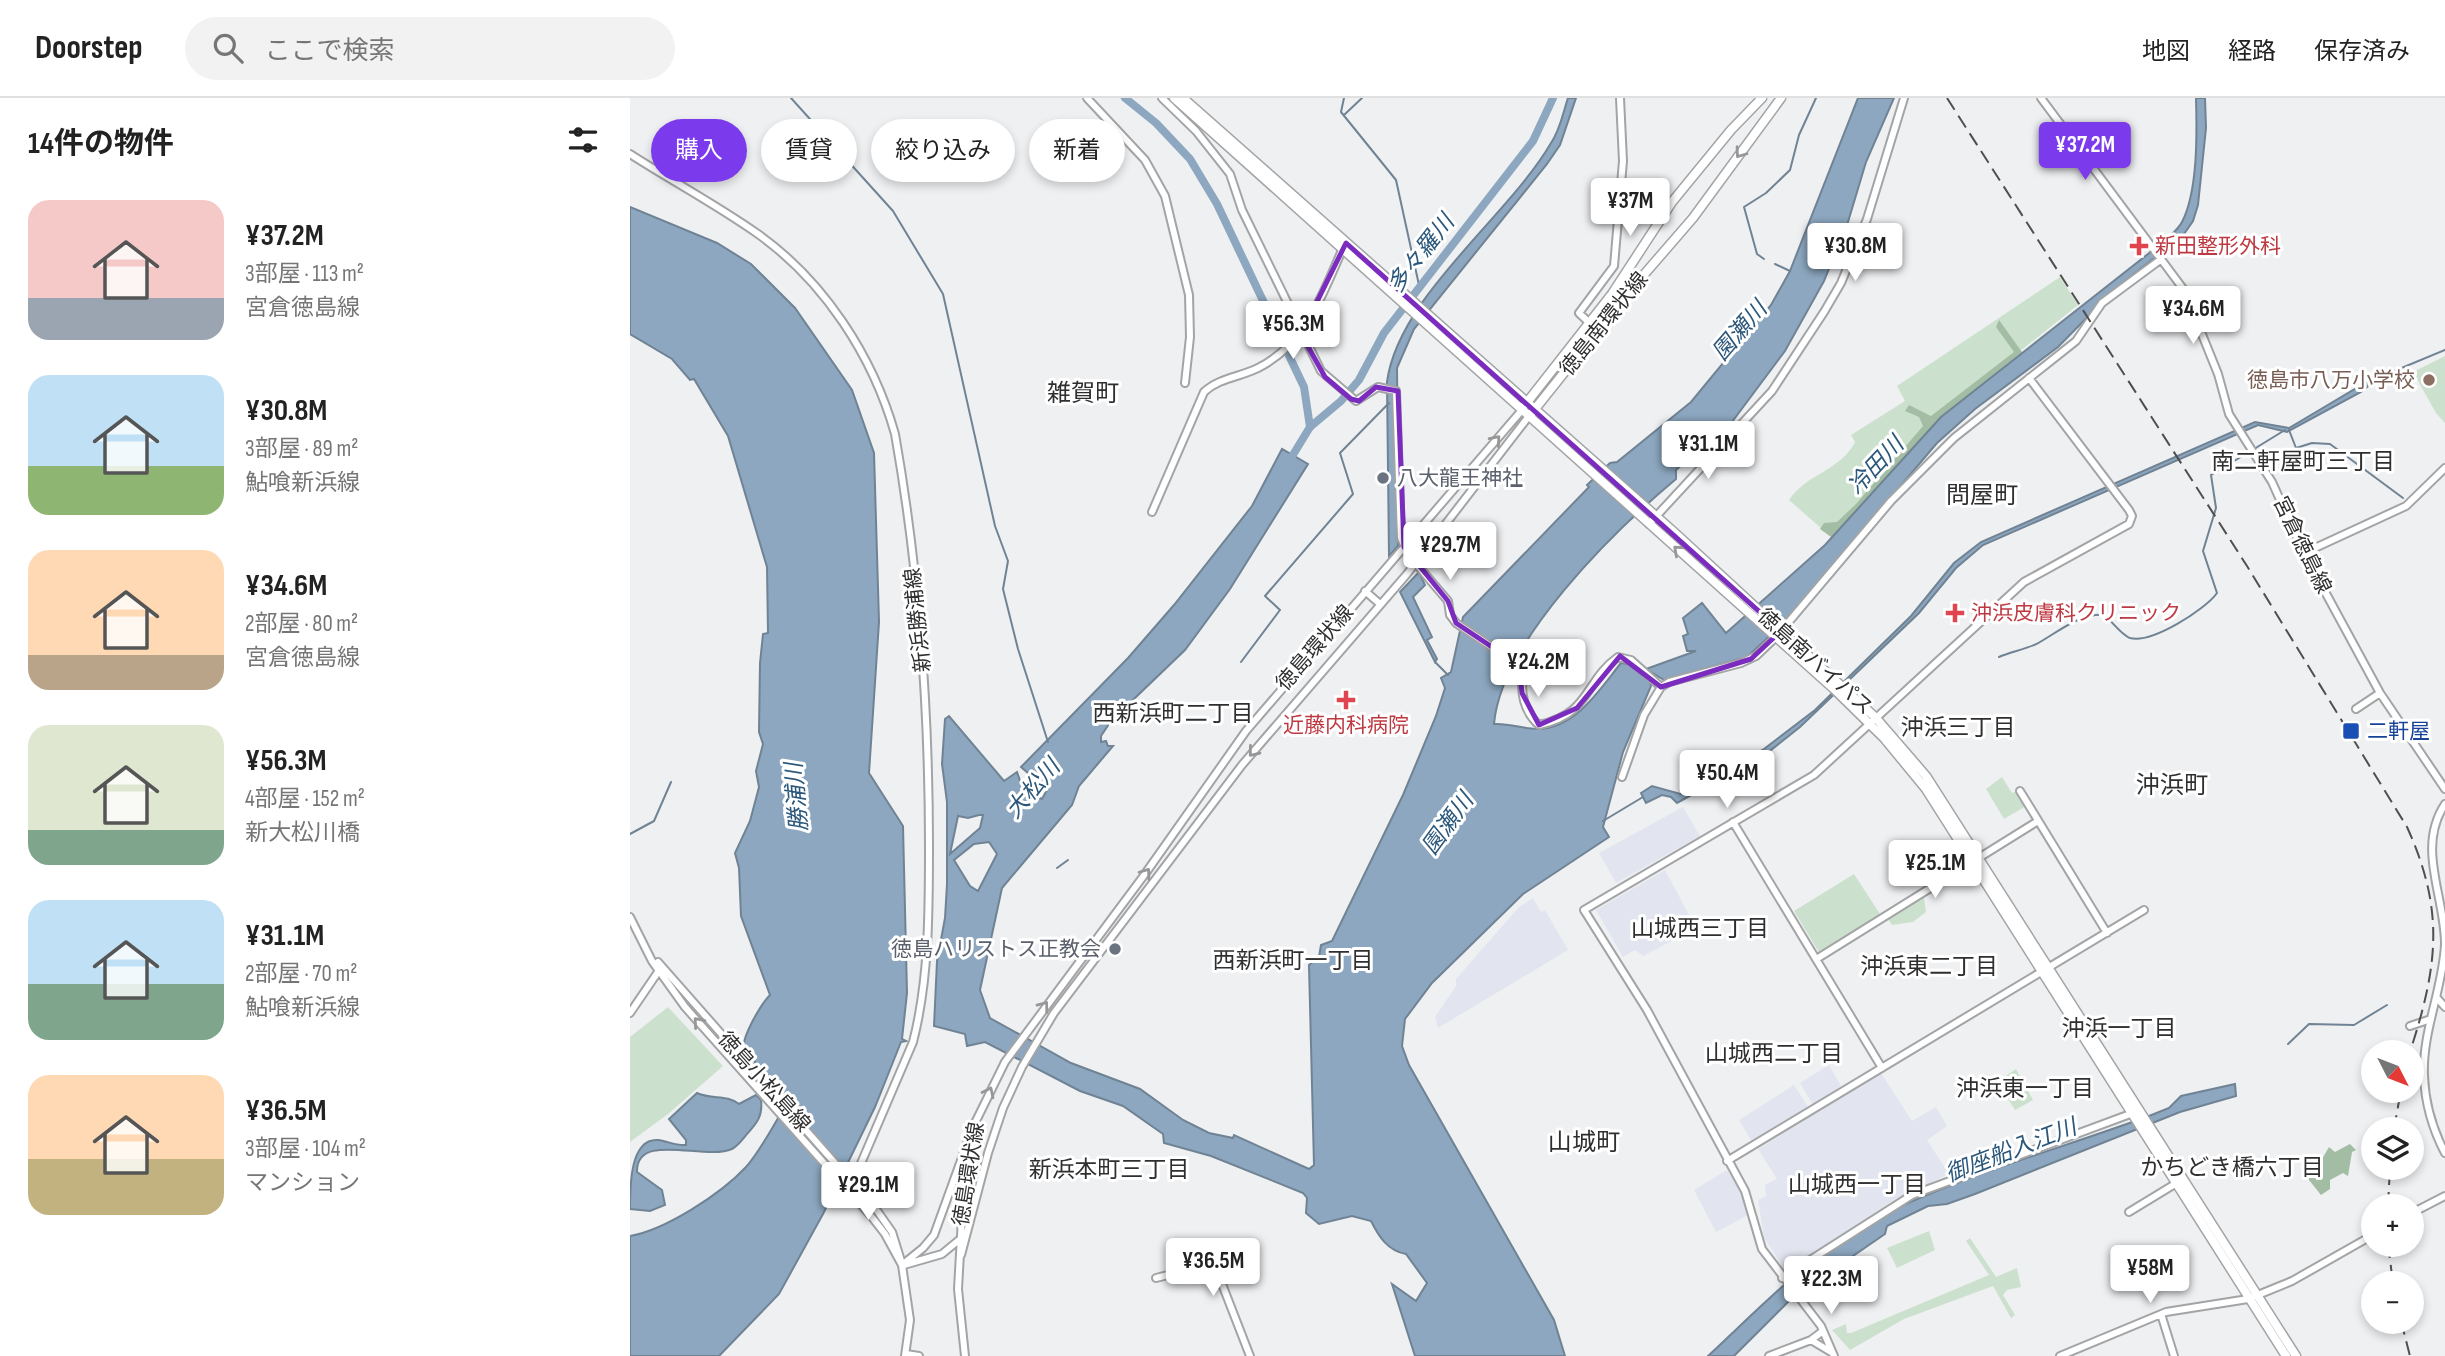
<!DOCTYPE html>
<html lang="ja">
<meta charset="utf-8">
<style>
body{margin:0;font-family:"Sofia Sans Condensed","Noto Sans JP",sans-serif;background:#f2f2f2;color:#222;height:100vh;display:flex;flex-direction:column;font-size:26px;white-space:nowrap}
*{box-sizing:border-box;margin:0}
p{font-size:23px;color:#767676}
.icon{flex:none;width:38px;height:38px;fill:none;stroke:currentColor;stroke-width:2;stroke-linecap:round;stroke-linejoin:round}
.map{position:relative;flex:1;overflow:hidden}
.sheet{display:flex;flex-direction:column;background:#fff;width:630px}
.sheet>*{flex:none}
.guide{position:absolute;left:21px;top:21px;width:665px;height:63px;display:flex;gap:14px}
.needle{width:46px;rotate:132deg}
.controls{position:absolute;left:1731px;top:942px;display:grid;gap:14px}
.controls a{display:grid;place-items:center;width:63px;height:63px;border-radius:50%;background:#fff;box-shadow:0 4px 10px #0003;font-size:35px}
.price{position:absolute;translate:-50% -60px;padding:0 16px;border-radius:7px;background:#fff;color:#222;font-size:23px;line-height:46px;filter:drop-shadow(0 2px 4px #0008)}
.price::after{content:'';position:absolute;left:50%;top:42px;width:21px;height:16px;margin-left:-10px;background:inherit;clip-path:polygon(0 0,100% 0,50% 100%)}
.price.selected{background:#7c3aed;color:#fff}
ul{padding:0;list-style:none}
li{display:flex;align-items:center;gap:21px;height:175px;padding:0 28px}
li span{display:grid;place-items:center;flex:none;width:196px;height:140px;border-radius:21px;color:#555}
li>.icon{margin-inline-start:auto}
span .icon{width:84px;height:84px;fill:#fffc;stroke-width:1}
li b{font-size:30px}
h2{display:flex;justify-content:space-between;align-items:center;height:84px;padding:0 28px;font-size:30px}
.pill{padding:0 24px;border-radius:32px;background:#fff;box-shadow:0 4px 10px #0003;font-size:24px;line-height:63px}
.pill.selected{background:#7c3aed;color:#fff}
header{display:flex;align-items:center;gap:42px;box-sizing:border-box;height:98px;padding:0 35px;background:#fff;border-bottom:2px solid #e0e0e0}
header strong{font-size:33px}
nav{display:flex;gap:38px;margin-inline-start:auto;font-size:24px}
.search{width:490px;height:63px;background:#f2f2f2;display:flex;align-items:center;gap:18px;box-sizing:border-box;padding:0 24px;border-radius:38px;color:#767676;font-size:26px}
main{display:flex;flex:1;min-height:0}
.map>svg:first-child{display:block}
.built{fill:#e2e5ef}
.green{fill:#cce1cd}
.forest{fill:#a2bda4}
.water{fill:#8ca7bf;stroke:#708394;stroke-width:2;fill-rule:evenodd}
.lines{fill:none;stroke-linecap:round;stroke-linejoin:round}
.stream{stroke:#708394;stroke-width:2}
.river{stroke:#8ca7bf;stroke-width:8}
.secondary-casing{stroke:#a3a4a6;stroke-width:10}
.primary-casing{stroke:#a3a4a6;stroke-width:10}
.highway-casing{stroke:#a3a4a6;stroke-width:11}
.secondary{stroke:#fff;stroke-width:6}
.primary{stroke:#fff;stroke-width:6}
.highway{stroke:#fff;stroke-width:8}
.rail{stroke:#4f4f50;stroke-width:2;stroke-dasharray:14 7;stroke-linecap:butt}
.oneway{stroke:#979798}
.marked{fill:none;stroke:#7b2cbf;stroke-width:5;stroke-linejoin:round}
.health-dot{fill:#e0444e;stroke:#fff;stroke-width:2.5}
.education-dot{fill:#8d6e63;stroke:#fff;stroke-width:2.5}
.worship-dot{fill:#6b7280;stroke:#fff;stroke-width:2.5}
.transit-dot{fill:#1a4fb4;stroke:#fff;stroke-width:2.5}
.labels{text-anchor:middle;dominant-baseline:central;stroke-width:6;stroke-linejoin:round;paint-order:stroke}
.health-label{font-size:21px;fill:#be3a42;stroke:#fff;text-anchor:start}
.street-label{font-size:21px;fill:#2f2f30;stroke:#fff}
.education-label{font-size:21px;fill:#785e54;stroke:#fff;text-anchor:end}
.worship-label{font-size:21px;fill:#5b616d;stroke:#fff;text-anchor:start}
.transit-label{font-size:21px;fill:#164399;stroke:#fff;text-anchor:start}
.water-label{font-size:23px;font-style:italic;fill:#2b577b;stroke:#fff}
.neighbourhood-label{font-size:23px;fill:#2f2f30;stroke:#fff}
.quarter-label{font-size:24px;fill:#2f2f30;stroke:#fff}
</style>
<header>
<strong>Doorstep</strong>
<div class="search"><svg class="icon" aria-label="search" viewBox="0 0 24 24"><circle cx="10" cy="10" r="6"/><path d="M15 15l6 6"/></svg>ここで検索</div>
<nav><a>地図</a><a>経路</a><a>保存済み</a></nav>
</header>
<main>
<section class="sheet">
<h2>14件の物件<svg class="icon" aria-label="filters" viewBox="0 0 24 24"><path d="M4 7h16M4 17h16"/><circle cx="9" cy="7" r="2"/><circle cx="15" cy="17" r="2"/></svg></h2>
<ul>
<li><span style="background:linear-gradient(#f6c9c9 70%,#9aa5b1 0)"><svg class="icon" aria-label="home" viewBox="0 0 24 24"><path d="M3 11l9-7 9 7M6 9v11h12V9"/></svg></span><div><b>¥37.2M</b><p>3部屋 · 113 m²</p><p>宮倉徳島線</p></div></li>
<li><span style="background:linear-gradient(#bfe0f5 65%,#8fb573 0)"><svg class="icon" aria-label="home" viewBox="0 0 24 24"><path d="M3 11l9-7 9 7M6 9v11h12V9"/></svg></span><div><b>¥30.8M</b><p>3部屋 · 89 m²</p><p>鮎喰新浜線</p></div></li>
<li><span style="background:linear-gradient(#ffd9b3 75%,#b9a48a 0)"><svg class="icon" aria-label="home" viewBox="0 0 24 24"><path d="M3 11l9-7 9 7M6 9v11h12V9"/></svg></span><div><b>¥34.6M</b><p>2部屋 · 80 m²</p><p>宮倉徳島線</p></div></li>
<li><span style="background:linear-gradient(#dfe7d0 75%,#7fa58c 0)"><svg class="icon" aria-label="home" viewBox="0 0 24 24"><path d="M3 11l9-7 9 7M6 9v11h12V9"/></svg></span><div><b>¥56.3M</b><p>4部屋 · 152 m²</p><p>新大松川橋</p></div></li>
<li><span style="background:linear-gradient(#bfe0f5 60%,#7fa58c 0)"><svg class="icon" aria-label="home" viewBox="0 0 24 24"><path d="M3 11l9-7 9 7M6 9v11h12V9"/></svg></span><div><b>¥31.1M</b><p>2部屋 · 70 m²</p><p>鮎喰新浜線</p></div></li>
<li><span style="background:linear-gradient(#ffd9b3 60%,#c2b280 0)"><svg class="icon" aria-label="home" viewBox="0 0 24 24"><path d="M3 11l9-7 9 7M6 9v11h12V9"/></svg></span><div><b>¥36.5M</b><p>3部屋 · 104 m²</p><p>マンション</p></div></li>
</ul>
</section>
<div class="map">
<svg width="1815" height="1258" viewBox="0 0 1815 1258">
<rect width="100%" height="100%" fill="#eff0f2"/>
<path class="built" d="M1053,709l17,29 -84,47 -17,-30z
M1035,772l31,58 -53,28 -8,-6 -12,7 -27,-47z
M903,800l8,14 4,-2 23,40 -130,78 -3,-11 21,-31v-7l63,-72z
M1199,967l12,21 -28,19 -13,-22z
M1251,975l31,48 24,-14 11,19 -20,14 22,34 -54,25 -110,72 -21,-34 -6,-37 8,-4 -1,-11 12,-6 -19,-30z
M1164,987l14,22 -56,35 -13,-22z
M1097,1072l15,20 6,25 -32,17 -22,-42z"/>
<path class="green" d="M1430,179l18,28 -138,110 -110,121 -41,-36c17,-26 51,-29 66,-58l-4,-7 54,-34 -8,-15z
M1815,258v67l-9,-10 -23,-41z
M1372,679l10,16 5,-2 9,15 -22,13 -18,-30z
M1224,776l28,43 -62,37 -26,-43z
M1294,799l2,15 -13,10 -21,3 -4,-6z
M38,909l55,59 -55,48 -38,28v-105z
M1386,971l17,31 -18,10 -18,-28z
M1299,1133l6,19 -38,18 -10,-20z
M1340,1140l26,39 21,-9 4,19 -14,3 -4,5 12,20 -4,3 -18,-32 -89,33 -54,31 -18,-20 14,-6 1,9h4l138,-58 -23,-34z"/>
<path class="forest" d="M1369,222l23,32 -81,65 -106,117 -4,3 -11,-8 4,-6 13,-1 19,-18 67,-78 -4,-9 -14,-6 4,-6 22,11 83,-64 -18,-25z
M1720,1046l6,6 -4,2 -4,24 -5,-3 -13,7v9l-9,6 -16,-20 4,2 6,-5 -5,-16 5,-2 7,5 7,-12 6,5z"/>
<path class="water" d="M938,0h8l-16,47 -13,19 -133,165 -17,39 2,168 -1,10 -9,10 -2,-174c11,-85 121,-165 164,-239 9,-13 12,-30 17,-45z
M1228,0h36l-28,64 -18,60 -24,59 -39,70 -65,87h-9l-35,32v9c-62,52 -175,162 -182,245 16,-1 29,5 44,5 38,-1 62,-40 83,-66l8,1 21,18 1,4 -28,66 -20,75 6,10 -86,57 -91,89 -27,36 -3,27 7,19 145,255 11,36h-150l-23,-72 24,17 11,-18 -21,-29c-18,-3 -27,-17 -35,-33l-19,-5 -33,8 -13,-11 1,-15 -4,-5 -92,-37 -47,-13 -1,-9 -40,-28 -43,-15 -95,-49 -18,4 -2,-12 -31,-8 3,-65 8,-43 2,-34v-82l-5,-38 3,-45 4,-3 55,65 13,-9 7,20 18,7 5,-9 -26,-23 107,-109 46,-53 78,-99 30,-57 26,15 -78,125 -45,61 -74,71 -10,15v6l5,-1 2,5h5l-34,40 -7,19 -70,83 -22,102 10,28 81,45 69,26 43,31 26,13 24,5 1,-3 75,34 5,-4 -5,-200 10,-8 2,-12 11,-4 71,-146 33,-79 9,-28 -4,-10 10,-6 12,-55 126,-130 -2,-2 23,-22 7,-1 74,-60 80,-97 19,-34zM349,717h4l-3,13 -30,26 8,-38 10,2zM359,744l8,12 -19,37 -8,-5 -16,-26 20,-16z
M1566,0h9l1,30 -8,77 -5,16 -18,26 -22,12 -39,31 -56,57 -83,62 -38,34 -153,180 -37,34 -83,23 -18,-11 50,-18h-9l-4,-15 5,-2 -5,-16 19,-15 24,30 99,-88 116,-128 226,-178c5,-5 12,-11 15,-17 16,-31 15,-89 14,-124z
M0,109l87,36 34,21 44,44 57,82 22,63 5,169 -10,151 34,53 4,167 -5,46 4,2 -5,1 -26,65 -52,107 -44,80 -60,62h-89v-120c35,-6 91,-42 116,-69 16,-18 28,-44 42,-65l-44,-53c-3,-11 17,-45 26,-54l-29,-79 -2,-48 -4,-15 15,-32 9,-34 -3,-16 7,-27 -4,-12 1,-69 3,-29 5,-1 -1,-66 -39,-131 -34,-57 -4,1 -18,-21 -42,-25z
M1745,279l1,3 -15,12 -74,40 -29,-7 -275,120 -27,23 -37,45 -119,114 -34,27 -89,49 -6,-6 -9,-2 -16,8 -5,-10 11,-7 32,9 80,-46 51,-39 96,-94 43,-53 27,-21 274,-120 34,6z
M789,474l6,13 -12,12 19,40 -5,3 10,19 -2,3 -35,-70z
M1605,986l1,12 -56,16 -205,82 -28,10 -19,2 -41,20 -2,8 -93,64 -58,58h-26c54,-50 110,-110 178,-143 84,-40 176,-65 263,-97l20,-8 12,-12z
M67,995c16,7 29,1 42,11l17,-9 5,5c2,16 -4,23 -14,34 -4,5 -9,12 -15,15 -27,12 -96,-18 -95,23l25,18 3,15 -15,6 -20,-2c0,-23 0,-71 28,-69 9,1 18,6 28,5v-5l-17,-21z"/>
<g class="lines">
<path class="stream" d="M161,0l102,113 50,83 52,232 13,35 -5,28 15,60 30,93
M714,0l-3,14 55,68 23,105
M714,17l18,-17
M1134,161l-7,-5 -13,-47 22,-14 24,-23 9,-35 17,-37
M1145,166l15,7
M1745,281l70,-29
M1659,332l7,18 16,-5 18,1 73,54
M1624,351l31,-19
M1369,559c11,-5 32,-9 41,-15 21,-12 40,-29 65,-27 7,7 17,20 25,23 21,6 75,-28 87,-45l-14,-42 13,-43 -5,-33 38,-23
M611,564l39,-52 -15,-14 88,-102 -13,-41 49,-50
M805,564l13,13
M973,723l40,-24
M0,736l24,-13 17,-39
M427,770l11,-8
M1658,946l21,-20 45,1 33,-20"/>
<path class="river" d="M495,0l31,25 34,36 27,45 87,183 6,40
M658,365l22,-36 31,-26 18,-21 25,-47 149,-192 20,-43"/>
<g class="secondary-casing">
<path id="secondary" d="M457,0l58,62 20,36 24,99 1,42 -5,46
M532,0l34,33 34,43 12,36 79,161 35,30 22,-14 18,4 5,147 6,15 41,48 2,14 6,8 63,42 5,6c-5,20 0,41 15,54 52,-11 45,-44 79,-68l13,3 30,27 8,-5 72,-19 15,-7 20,-19 115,-136 63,-63 122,-97 26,-38 58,-43
M1411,0l143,192 34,84 11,40 43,68 32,71 76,140 65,96
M0,56c42,27 87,51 128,80 66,47 115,122 137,200 24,136 34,275 34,413 0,64 0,133 -16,195l-60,140 -8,6
M967,232l-18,-17 35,-47 9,-105 -3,-63
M522,414l52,-120c15,-14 36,-15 54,-24 49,-25 64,-73 85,-120
M1019,426l123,-133 52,-79 17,-29 26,-64 37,-121
M1674,455l102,-47 39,-38
M735,493l15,13
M1726,611l24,-16
M992,679l22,-62 17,-28
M1390,693l87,142
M1815,706c-29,44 0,92 0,140 -2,45 -23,87 -21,132 1,27 9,54 21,77
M1103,724l149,246
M0,819l22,44 33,46 186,209 14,18 17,31
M1188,860l220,-137
M28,864l220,250 14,20 9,29
M1807,900l8,9
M0,915l30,-44
M1780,928l21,-7
M1097,1063l417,-251
M1499,1114l46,-28
M1782,1115l33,-17
M526,1180l52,-13 7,1 35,90
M1152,1180l130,-83 221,-82
M1531,1216l13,42
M1181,1242l20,12
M1139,1258l42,-16 12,-9
M1204,1258l-13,-30 -59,-77 -17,-58 -98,-181 -63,-100 230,-135 210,-193 105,-58 3,-8 -3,-6 -100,-132
M1430,1258l106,-44 82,-13 44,-18 81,-46"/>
</g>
<g class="primary-casing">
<path id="primary" d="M331,1157l27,-102 15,-45 19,-41 32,-54 188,-248 165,-191 122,-158
M272,1167l21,-17 11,-13 34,-94
M272,1167l8,55 -5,36
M274,1167l38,-11 17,-14
M276,1256l13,2
M335,1258l-7,-67 6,-107 11,-59 30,-61 140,-188 101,-143 276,-321"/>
</g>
<g class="highway-casing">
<path id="highway" d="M544,0l660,591 50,49 42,51 360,567
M553,0l492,435 201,185 50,58 370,580
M895,307l87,-111 60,-92 59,-72 31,-32
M901,316l91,-114 71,-82 88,-120"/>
</g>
<use href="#secondary" class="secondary"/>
<use href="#primary" class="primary"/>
<use href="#highway" class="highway"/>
<path class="rail" d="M1317,0l300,468 160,261c38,84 31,138 3,225
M1764,1031l7,-39
M1758,1108l2,-39
M1758,1146l5,39
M1771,1223l9,35"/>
</g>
<defs><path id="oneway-chevron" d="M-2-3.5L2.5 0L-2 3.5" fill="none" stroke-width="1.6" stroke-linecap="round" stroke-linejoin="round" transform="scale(1.75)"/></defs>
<g class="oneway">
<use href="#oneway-chevron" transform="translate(1110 55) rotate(126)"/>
<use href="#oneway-chevron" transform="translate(866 342) rotate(-49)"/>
<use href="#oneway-chevron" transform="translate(1048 452) rotate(-138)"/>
<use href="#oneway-chevron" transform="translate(623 654) rotate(129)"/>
<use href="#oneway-chevron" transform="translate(516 775) rotate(-54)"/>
<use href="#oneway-chevron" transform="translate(414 908) rotate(-53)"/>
<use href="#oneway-chevron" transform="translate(68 924) rotate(-131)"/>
<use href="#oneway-chevron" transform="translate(359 994) rotate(-64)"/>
</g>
<path class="marked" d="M716,145l435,388 -30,28 -90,28 -41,-31 -43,52 -38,17 -17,-32 -3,-28 -63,-42 -8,-22 -44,-54 -6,-156 -22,-4 -17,14 -8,-2 -26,-22 -24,-43z"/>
<g class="health-dot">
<path d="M1505.5 137.5h7v7h7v7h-7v7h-7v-7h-7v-7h7z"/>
<path d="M1321.5 504.5h7v7h7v7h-7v7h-7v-7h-7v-7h7z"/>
<path d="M712.5 591.5h7v7h7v7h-7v7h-7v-7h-7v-7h7z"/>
</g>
<circle class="education-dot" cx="1799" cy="282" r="7"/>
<g class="worship-dot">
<circle cx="753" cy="380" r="7"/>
<circle cx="485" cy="851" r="7"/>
</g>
<rect class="transit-dot" x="1712" y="624" width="18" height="18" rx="3.5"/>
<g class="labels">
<g class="health-label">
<text x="1525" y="148">新田整形外科</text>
<text x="1341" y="515">沖浜皮膚科クリニック</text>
<text x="716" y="627" text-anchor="middle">近藤内科病院</text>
</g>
<g class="street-label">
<text transform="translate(974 226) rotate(-51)">徳島南環状線</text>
<text transform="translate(1672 447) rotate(64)">宮倉徳島線</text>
<text transform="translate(288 522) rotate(-96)">新浜勝浦線</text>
<text transform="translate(685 550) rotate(-49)">徳島環状線</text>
<text transform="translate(1185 564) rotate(42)">徳島南バイパス</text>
<text transform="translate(134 984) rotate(48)">徳島小松島線</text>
<text transform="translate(339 1076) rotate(-81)">徳島環状線</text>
</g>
<g class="education-label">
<text x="1785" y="282">徳島市八万小学校</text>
</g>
<g class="worship-label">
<text x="767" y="380">八大龍王神社</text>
<text x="471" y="851" text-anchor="end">徳島ハリストス正教会</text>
</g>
<g class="transit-label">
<text x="1737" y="633">二軒屋</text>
</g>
<g class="water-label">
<text transform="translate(791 156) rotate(-52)">多々羅川</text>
<text transform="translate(1110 233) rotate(-49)">園瀬川</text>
<text transform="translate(1246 368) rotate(-47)">冷田川</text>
<text transform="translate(403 691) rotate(-49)">大松川</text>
<text transform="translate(167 699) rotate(-95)">勝浦川</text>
<text transform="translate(818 726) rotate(-54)">園瀬川</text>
<text transform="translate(1381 1053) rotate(-21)">御座船入江川</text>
</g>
<g class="neighbourhood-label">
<text x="1673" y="364">南二軒屋町三丁目</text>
<text x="543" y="616">西新浜町二丁目</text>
<text x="1328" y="630">沖浜三丁目</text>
<text x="1070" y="831">山城西三丁目</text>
<text x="663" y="863">西新浜町一丁目</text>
<text x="1299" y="869">沖浜東二丁目</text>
<text x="1489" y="931">沖浜一丁目</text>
<text x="1144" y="956">山城西二丁目</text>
<text x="1395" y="991">沖浜東一丁目</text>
<text x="1602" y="1070">かちどき橋六丁目</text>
<text x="479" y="1072">新浜本町三丁目</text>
<text x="1227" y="1087">山城西一丁目</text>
</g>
<g class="quarter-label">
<text x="453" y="295">雑賀町</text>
<text x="1352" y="397">問屋町</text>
<text x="1542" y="687">沖浜町</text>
<text x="954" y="1044">山城町</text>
</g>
</g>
</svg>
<div class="controls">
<a><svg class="needle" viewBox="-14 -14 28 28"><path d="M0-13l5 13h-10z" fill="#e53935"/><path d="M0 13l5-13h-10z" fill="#767676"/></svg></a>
<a><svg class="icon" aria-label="layers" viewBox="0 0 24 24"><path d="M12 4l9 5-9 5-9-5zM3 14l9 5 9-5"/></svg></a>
<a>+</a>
<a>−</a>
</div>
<b class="price selected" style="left:1455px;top:84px">¥37.2M</b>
<b class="price" style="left:1000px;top:140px">¥37M</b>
<b class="price" style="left:1225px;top:185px">¥30.8M</b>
<b class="price" style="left:1563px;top:248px">¥34.6M</b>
<b class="price" style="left:663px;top:263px">¥56.3M</b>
<b class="price" style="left:1078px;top:383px">¥31.1M</b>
<b class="price" style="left:820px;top:484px">¥29.7M</b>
<b class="price" style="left:908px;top:601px">¥24.2M</b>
<b class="price" style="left:1097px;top:712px">¥50.4M</b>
<b class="price" style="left:1305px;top:802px">¥25.1M</b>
<b class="price" style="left:238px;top:1124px">¥29.1M</b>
<b class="price" style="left:583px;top:1200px">¥36.5M</b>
<b class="price" style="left:1520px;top:1207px">¥58M</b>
<b class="price" style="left:1201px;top:1218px">¥22.3M</b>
<div class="guide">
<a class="pill selected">購入</a>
<a class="pill">賃貸</a>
<a class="pill">絞り込み</a>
<a class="pill">新着</a>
</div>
</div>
</main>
